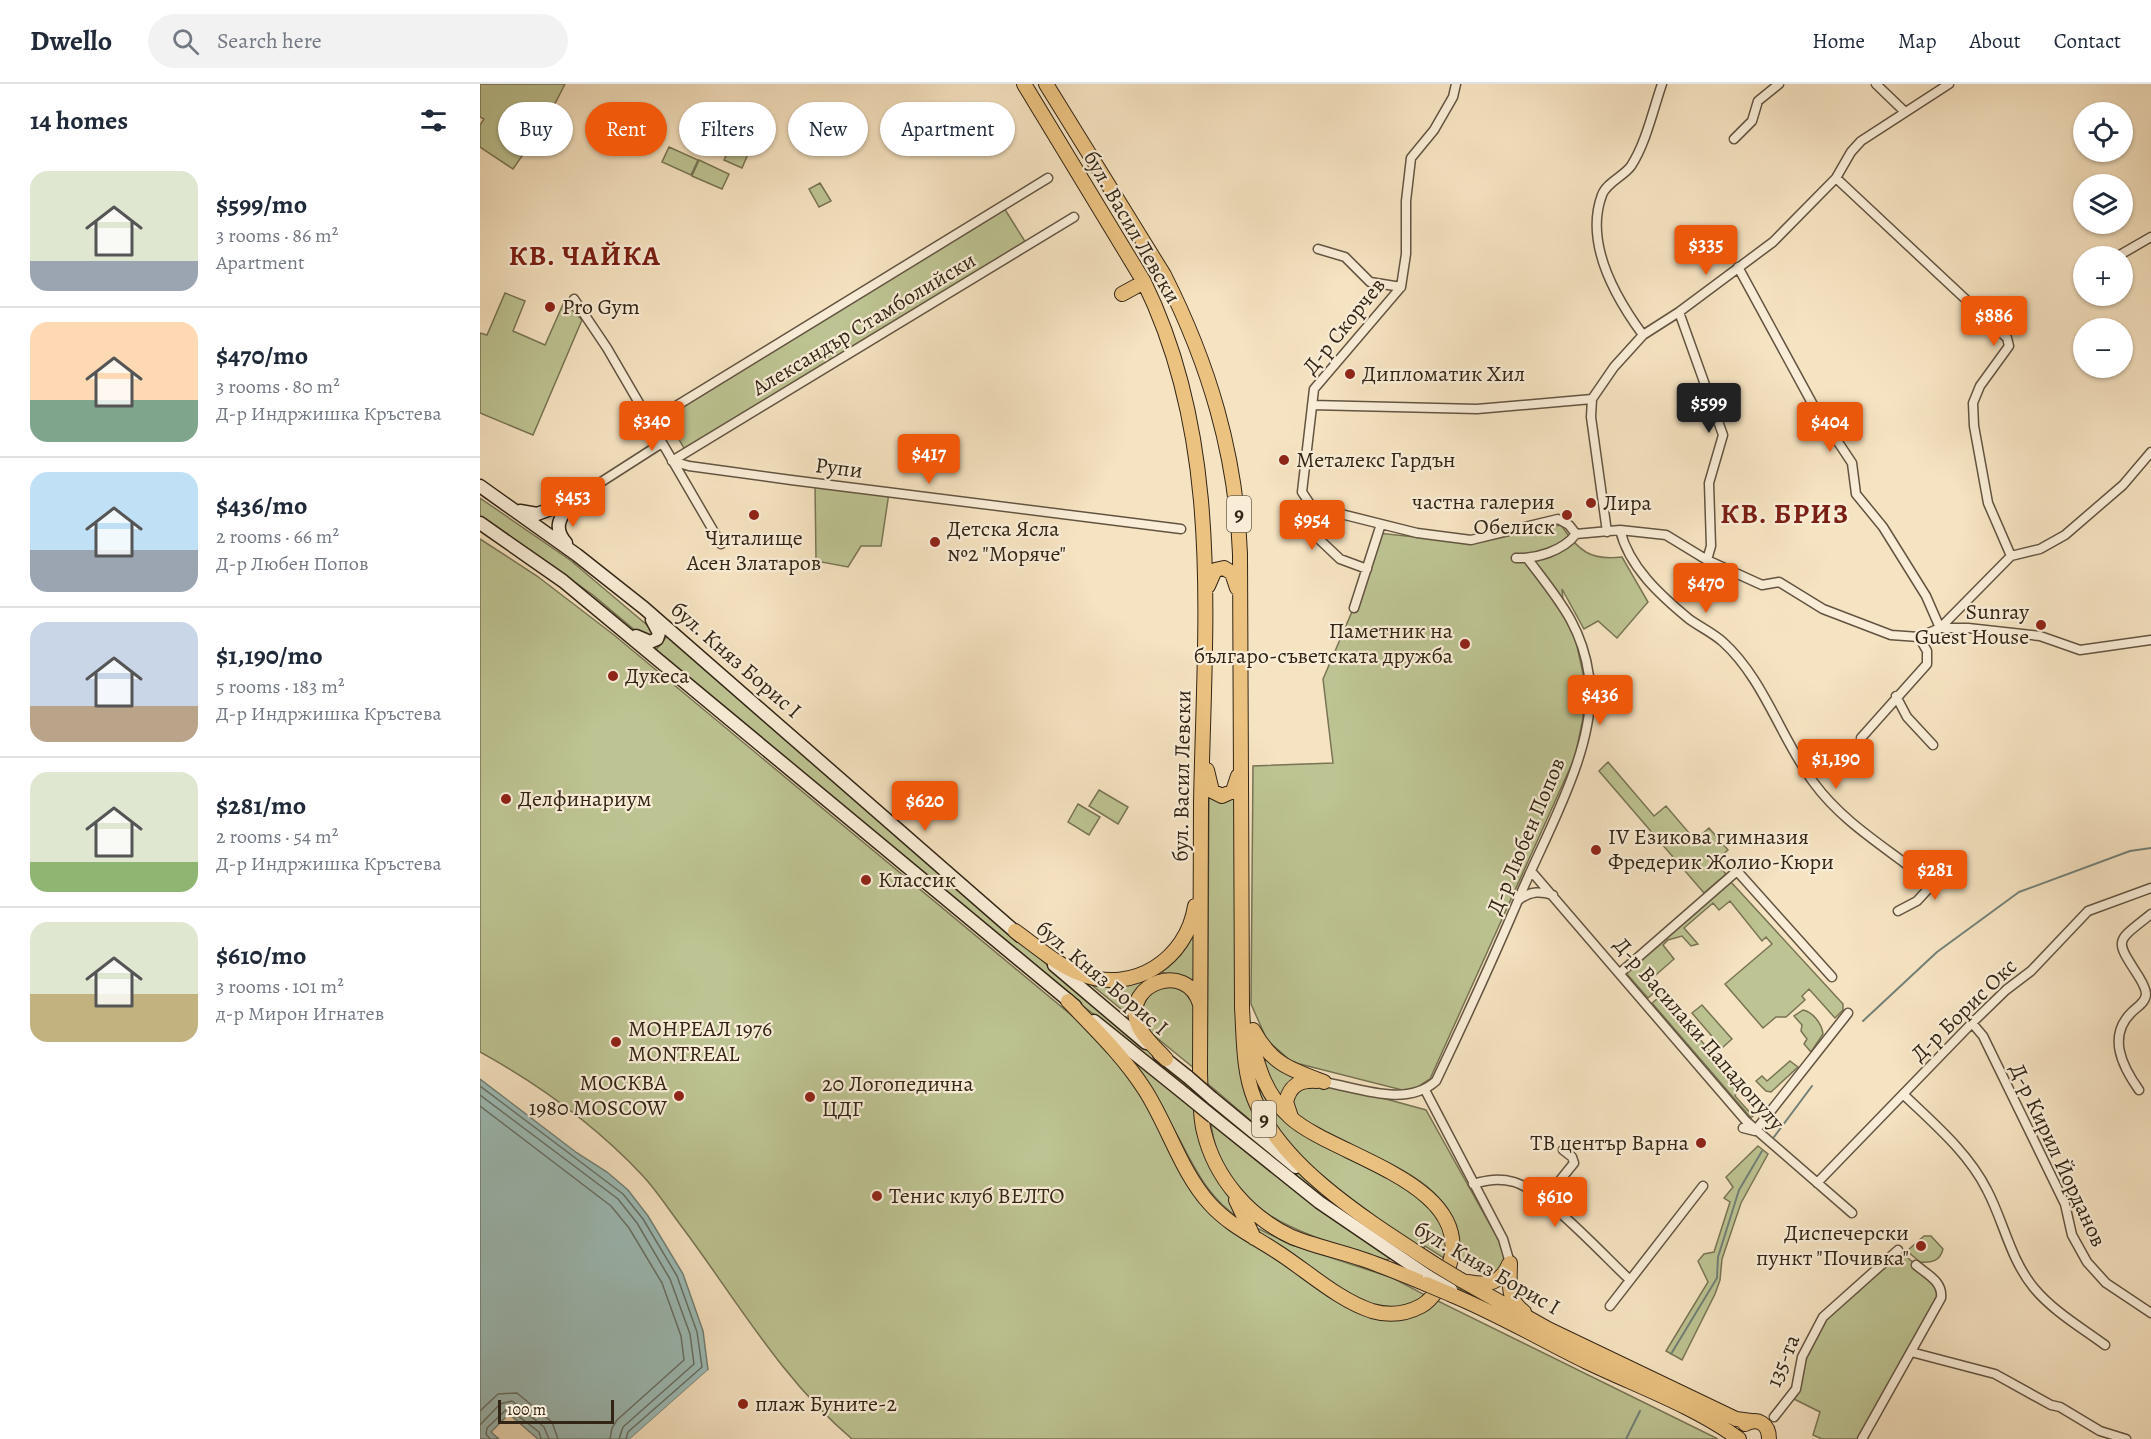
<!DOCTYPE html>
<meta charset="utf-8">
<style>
body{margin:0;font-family:Alegreya,serif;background:#f2f2f3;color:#1f2937;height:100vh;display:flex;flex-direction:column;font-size:22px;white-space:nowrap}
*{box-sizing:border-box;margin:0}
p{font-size:20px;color:#747a83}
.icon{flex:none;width:33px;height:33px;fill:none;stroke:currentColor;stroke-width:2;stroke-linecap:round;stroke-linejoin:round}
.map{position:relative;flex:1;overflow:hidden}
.details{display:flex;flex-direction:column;background:#fff;width:480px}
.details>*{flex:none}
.hud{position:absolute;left:18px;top:18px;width:570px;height:54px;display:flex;gap:12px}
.controls{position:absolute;left:1593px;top:18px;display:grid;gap:12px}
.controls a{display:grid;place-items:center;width:60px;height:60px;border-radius:50%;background:#fff;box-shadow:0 2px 4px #0004;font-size:30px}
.scale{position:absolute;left:18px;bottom:15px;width:116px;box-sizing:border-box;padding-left:6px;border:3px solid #322516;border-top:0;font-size:16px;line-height:21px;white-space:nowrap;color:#322516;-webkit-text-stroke:4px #f9edd7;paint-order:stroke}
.price{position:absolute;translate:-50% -51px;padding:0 14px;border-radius:6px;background:#ea580c;color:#fff;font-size:20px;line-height:39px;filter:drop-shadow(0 2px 3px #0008)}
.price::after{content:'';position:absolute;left:50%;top:36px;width:18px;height:14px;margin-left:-9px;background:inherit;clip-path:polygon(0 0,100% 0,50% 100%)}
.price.active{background:#222;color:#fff}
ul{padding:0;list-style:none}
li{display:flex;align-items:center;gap:18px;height:150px;padding:0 30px}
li+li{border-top:2px solid #e0e1e3}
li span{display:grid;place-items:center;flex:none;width:168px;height:120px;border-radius:18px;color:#555}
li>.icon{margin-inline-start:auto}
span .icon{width:72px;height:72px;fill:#fffc;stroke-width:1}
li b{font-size:26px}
h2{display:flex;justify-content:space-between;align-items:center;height:72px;padding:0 30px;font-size:26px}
.tag{padding:0 21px;border-radius:27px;background:#fff;box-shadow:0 2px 4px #0004;font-size:21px;line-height:54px}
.tag.active{background:#ea580c;color:#fff}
header{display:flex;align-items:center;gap:36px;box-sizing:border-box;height:84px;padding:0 30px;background:#fff;border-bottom:2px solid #e0e1e3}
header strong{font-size:28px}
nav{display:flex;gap:33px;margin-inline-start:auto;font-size:21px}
.search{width:420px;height:54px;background:#f2f2f3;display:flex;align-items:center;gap:15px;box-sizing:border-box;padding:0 21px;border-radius:33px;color:#747a83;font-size:22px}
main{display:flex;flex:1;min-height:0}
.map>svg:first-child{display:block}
.green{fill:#bdc392;stroke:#787454;stroke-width:1.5}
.water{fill:#9dbdb8;stroke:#728077;stroke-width:1.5}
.pier{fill:#f6e3c1}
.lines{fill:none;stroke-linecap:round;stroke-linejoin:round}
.shore{stroke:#687167;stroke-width:1.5}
.stream{stroke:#728077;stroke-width:2}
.minor-casing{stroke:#635441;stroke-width:11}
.secondary-casing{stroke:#322516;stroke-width:15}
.trunk-casing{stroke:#322516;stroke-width:16}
.minor{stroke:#f9edd7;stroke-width:8}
.secondary{stroke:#f9edd7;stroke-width:12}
.trunk{stroke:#ebc280;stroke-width:14}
.secondary-bridge-casing{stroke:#322516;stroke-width:15;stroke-linecap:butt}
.trunk-bridge-casing{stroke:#322516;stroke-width:16;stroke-linecap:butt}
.secondary-bridge{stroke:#f9edd7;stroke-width:12}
.trunk-bridge{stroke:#ebc280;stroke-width:14}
.poi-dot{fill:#8f2418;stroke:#f9edd7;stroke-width:2}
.labels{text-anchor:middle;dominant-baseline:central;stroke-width:4.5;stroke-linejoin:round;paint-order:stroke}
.shield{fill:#f9edd7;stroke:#6e6150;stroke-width:1.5}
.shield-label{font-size:21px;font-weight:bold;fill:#322516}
.street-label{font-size:22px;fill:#322516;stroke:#f9edd7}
.poi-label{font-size:22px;fill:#322516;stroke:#f9edd7;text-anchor:start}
.district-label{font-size:28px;font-weight:bold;letter-spacing:1.5px;fill:#7a1f14;stroke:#f9edd7}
</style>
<header>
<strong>Dwello</strong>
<div class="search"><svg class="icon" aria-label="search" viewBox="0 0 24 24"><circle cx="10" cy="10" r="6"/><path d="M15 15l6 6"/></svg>Search here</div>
<nav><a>Home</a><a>Map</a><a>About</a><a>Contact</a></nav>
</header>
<main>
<section class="details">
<h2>14 homes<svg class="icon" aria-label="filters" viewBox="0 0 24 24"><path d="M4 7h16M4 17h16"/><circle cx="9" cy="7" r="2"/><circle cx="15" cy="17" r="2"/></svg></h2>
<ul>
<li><span style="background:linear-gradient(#dfe7d0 75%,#9aa5b1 0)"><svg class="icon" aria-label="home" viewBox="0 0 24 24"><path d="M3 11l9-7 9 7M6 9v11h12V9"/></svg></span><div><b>$599/mo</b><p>3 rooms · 86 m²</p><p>Apartment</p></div></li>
<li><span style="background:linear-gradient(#ffd9b3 65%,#7fa58c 0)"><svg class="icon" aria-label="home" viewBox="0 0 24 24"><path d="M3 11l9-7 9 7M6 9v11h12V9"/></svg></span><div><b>$470/mo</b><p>3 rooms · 80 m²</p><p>Д-р Индржишка Кръстева</p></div></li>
<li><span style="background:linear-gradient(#bfe0f5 65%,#9aa5b1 0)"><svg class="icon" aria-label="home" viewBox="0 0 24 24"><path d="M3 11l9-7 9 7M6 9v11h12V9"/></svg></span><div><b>$436/mo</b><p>2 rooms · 66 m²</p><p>Д-р Любен Попов</p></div></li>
<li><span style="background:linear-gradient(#c9d6e8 70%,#b9a48a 0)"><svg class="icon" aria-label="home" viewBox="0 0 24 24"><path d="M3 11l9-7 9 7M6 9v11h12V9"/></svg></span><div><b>$1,190/mo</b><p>5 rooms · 183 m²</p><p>Д-р Индржишка Кръстева</p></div></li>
<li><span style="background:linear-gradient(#dfe7d0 75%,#8fb573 0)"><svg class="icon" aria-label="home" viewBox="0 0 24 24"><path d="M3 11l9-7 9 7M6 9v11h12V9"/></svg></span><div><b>$281/mo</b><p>2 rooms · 54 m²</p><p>Д-р Индржишка Кръстева</p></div></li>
<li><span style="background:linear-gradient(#dfe7d0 60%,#c2b280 0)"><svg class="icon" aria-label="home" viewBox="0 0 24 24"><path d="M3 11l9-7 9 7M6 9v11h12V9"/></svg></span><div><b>$610/mo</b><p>3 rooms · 101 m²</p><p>д-р Мирон Игнатев</p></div></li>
</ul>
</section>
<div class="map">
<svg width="1671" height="1355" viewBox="0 0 1671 1355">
<rect width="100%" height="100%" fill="#f6e3c1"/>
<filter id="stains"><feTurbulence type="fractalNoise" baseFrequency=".00333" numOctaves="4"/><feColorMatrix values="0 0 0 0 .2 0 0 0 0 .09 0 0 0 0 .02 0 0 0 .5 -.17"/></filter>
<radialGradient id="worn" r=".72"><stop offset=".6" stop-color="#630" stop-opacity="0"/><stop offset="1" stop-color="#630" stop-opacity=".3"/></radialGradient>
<path class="green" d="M0,0h85l-19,37 -33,48 -33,-22v-22l4,-6 -4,-2z
M216,28l28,13 -8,25 -26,-12 1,-3 -4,-2z
M263,33l18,7 -19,44 -18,-8z
M189,63l29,13 -7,15 -29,-13z
M219,76l30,14 -7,15 -30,-13z
M340,99l11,18 -12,6 -10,-18z
M524,124l22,35 -341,207 -20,-35z
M25,209l20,8 -12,30 32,14 19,-43 18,18 -49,115 -53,-22v-80l7,2z
M335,399l74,10 -8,53h-20l-13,21 -32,-6z
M0,414l90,62 83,70 -1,7h-9l-50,-42 -113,-79z
M1081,441c17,26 30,36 61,32l26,45 -31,36 -19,-17 -14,8 -22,-40 2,23 11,25 9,41 -1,40 -8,39 -145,322 -20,13 -118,-30 -25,-22 -16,-36 2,-238 80,-3 -10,-84 34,-79 21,-67 93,10z
M0,455l57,37 77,59 473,393 30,34 29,42 47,86 171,122 72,-12 282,139h-866c-72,-61 -117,-142 -173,-216 -12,-16 -23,-33 -36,-47 -46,-49 -105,-92 -163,-124z
M188,551l438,381 230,187 37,26 363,193 -4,7 -262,-133 -127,-82 -281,-225 -407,-338z
M1128,678l46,54 12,-10 29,34 14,-12 19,22 -13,12 11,12 -22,19 -105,-122z
M619,706l29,17 -10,17 -29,-18z
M729,709l15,9 12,-6 2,209 25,126 -56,-48z
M598,720l22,13 -11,18 -21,-13z
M1250,797l113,123v6l-8,8 -26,-29 -7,7 3,4 -19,17h-10l-13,11 -38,-44 47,-40 -6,-7 -4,4 -32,-40 -11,9 -6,-7 -29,25 14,16 -7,2 -9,-10 -14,4 -5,5 11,14 -25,22 8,9 -9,8 -22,-25z
M717,840v62l-35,-14z
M673,890l3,5 -25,38 -43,-35z
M690,899l24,14 1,72 -49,-40 -6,-17 7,-18z
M1182,911l78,91 -5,10 18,20 -2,2 -99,-115z
M1222,921l30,34 -10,9 -30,-35z
M1323,926c10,2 19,14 20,24l-12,18 -7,-8 3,-5 -6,-8 1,-6 -8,-9z
M779,962l37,31 -12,27 -14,-14z
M642,966l76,63 45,104 -4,1c-37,-24 -48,-61 -70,-97 -15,-24 -32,-47 -47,-71z
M771,972l17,43 137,84 41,43 1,34 -22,-14 -2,3c-60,-41 -141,-84 -166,-157 -4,-11 -4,-25 -6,-36z
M1310,977l8,6 -27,25 -5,-1 -10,-10 6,-5 5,5z
M829,1000l44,6 73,20 77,138c5,13 1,18 -9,26l-35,-16c6,-65 -59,-91 -110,-113 -13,-6 -30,-10 -42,-19 -6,-5 -11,-12 -16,-17l3,-15z
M731,1040l96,76 84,58 -4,2c-75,-24 -164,-41 -176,-136z
M1278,1062l10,8 -27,49 -19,56 -2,21 -5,14 -33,66 -16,-9 42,-69 -10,-21 6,-7 10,-2 16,-50 -6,-4 9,-11 -7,-10z
M775,1143l34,17 104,34 32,17 -3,6 -31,9 -34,-10 -102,-68z
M1444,1152h7l12,13c-3,12 -11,14 -23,13l-13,-11z
M1418,1166l39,32 5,9 -80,148h-40l-9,-4 7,-23 -30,-15 12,-40 21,-40z"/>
<path class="water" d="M0,995l97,74 30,19 21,18 20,26 35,58 20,57 5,39 -78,69h-92l-29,-25 -18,18 8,7h-19z"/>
<path class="pier" d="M228,1286l2,2 -76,67h-4z"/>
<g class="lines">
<path class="shore" d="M0,1002l143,108 20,25 34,57 20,56 5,35 -74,65 -2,7
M0,1011l138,104 19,24 33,56 20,55 4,30 -71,63 -4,12
M0,1022l131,100 18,22 33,55 19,53 3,24 -67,60 -5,8 -2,11
M0,1327l18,-17 19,-1 35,29 6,17
M0,1341l20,-21 12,-3 32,26 5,12
M10,1355l-4,-5 1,-6 21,-20 31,24 2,7"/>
<path class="stream" d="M1383,937l74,-69 82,-60 111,-41 21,-3
M1294,1053l38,-51
M1191,1270l46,-76 1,-21 21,-67 23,-39
M1146,1355l14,-28"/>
<g class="minor-casing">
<path id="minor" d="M976,0l-3,13 -19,33 -23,28 -5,43v53l-5,33 -87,102 -12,103 8,12 7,4 100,25 54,7 87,-21 11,6 7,9
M1396,0l28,27
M1254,55l18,-18 6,-20 21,-17
M1356,94l171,160 2,8 -29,40 -7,17 1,23 14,77 23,53
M838,165l27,8 25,25 31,5
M1638,172l33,-19
M1258,183l74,136 40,60 4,31 27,33 43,69 14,32 71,-72 29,-7 25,-14 58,-50 28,-33
M94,215l33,49 114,196
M1199,228l44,123 -14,48 2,63 -4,14
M1163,251c-28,-38 -59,-92 -41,-140 4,-12 22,-19 29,-29 15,-23 22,-56 31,-82
M832,321l165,4 115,-10
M170,338l398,-244
M192,377l17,5 102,14 390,49
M192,377l402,-244
M90,418l92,-59
M830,420l-7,20 37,35 27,10
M1140,446c9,37 40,65 69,89 11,8 24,14 34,23 41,37 58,97 91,141 30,41 75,66 114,98l1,7 -12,13 -19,10
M1127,448l-16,-115 1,-18 22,-32 29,-32 36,-23 94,-70 63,-64 15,-26 10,-11 88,-57
M1096,450l44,-4 46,5 41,25 55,25 17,-3 44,27 68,26 28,2 21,-9h28l72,8 40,14 71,-10
M1036,474c20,1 47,-7 60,-24
M874,524l27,-84
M1416,612l11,21 26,28
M1381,654l66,-74v-13l-8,-14
M1051,787l215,250 106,92
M1040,815c11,-8 20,-8 33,-4
M1140,889l117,-102 95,106
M1492,939l11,13 82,168 7,31 15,27 19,21 45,30
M844,998c35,6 82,26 112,-1 30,-63 59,-126 86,-190 26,-61 77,-149 67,-215 -7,-51 -32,-78 -62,-118
M945,1006l78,149 7,24
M1659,1006c-17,-24 -32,-54 -7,-78 5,-5 14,-10 14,-18 0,-5 -4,-12 -7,-17 -25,-39 -24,-34 12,-63
M1423,1010c30,29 65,58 84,96 17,32 23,69 47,98 19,23 48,40 71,57
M1263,1044l12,3 93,-118
M1337,1099l155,-160 34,-33 25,-19 57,-60 63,-23
M993,1100c14,-4 26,-6 41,-2 31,9 90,74 116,98
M1064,1116l30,-37 -2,-6 -9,-7
M1130,1222l93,-120
M1431,1268l84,22 56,31 9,2 40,24 26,8
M1294,1333l22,-28 6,-32 21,-40 75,-67
M1382,1355l79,-141c2,-16 -13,-23 -25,-33"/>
</g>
<g class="secondary-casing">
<path id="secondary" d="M0,402l97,69 67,53 376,328
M40,427l17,3 33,-12
M0,439l83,58 512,425
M86,459c-14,-16 -5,-26 4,-41
M156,552l14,6 7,-3 2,-6 -7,-13
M574,881l92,78
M614,937l92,74
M679,970l29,23
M732,1014l84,69
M733,1033l106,85 110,75"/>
</g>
<g class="trunk-casing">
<path id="trunk" d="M544,0l120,198c80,163 60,346 57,522 -1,90 0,179 -1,269 1,19 -1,40 4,59 11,46 45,85 88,105 22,9 47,14 70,22 21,7 42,16 64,25
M566,0l118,191c45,89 72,179 76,279l2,454c2,30 1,62 12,90 27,71 121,127 182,167
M642,210l22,-12
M728,502l7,-16 9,-2 8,5 5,15
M727,686l5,21 10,5 11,-5 5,-15
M535,847c21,15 42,34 66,43 52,21 106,-15 114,-68
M588,917c27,28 56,56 77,89 23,36 36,82 65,114 19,21 43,32 66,47 30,19 62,49 96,60 17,5 34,3 49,-5 13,-7 23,-26 28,-40 28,-83 -117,-110 -159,-149 -26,-24 -32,-51 -41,-84
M773,946c19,34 36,39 71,52
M686,975c-9,-10 -25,-23 -29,-37 -13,-38 49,-62 63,-18
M811,1033l-5,-15c4,-18 15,-22 31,-21
M756,1116l18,38
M1030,1179c0,19 -4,36 14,49
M981,1196l87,49 188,90 15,2
M989,1198c19,4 32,1 40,-18
M972,1211c46,19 90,45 135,67 50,24 107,44 152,77
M1265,1340c13,-7 24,0 24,15"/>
</g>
<use href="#minor" class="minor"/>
<use href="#secondary" class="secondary"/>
<use href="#trunk" class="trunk"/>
<g class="secondary-bridge-casing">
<path id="secondary-bridge" d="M708,993l24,21
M706,1011l27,22
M949,1193l22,13"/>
</g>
<g class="trunk-bridge-casing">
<path id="trunk-bridge" d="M956,1181l25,15
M946,1200l26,11"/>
</g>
<use href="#secondary-bridge" class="secondary-bridge"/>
<use href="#trunk-bridge" class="trunk-bridge"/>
</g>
<g class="poi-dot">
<circle cx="70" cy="223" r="6"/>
<circle cx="870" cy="290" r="6"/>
<circle cx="804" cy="376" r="6"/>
<circle cx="1111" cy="419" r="6"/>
<circle cx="274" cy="431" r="6"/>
<circle cx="1087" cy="431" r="6"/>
<circle cx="455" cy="458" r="6"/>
<circle cx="1561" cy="541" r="6"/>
<circle cx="985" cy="560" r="6"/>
<circle cx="133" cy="592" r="6"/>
<circle cx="26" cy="715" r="6"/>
<circle cx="1116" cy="766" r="6"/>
<circle cx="386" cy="796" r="6"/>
<circle cx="136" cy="958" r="6"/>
<circle cx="199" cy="1012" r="6"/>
<circle cx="330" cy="1013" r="6"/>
<circle cx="1221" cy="1059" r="6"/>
<circle cx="397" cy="1112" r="6"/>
<circle cx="1441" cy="1162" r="6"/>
<circle cx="263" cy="1320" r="6"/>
</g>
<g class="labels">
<g class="shield">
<rect x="747" y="412" width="24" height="36" rx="4.5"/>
<rect x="772" y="1017" width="24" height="36" rx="4.5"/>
</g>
<g class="shield-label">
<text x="759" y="430">9</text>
<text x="784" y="1035">9</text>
</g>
<g class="street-label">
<text transform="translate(652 143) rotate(60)">бул. Васил Левски</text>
<text transform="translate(384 240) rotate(-31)">Александър Стамболийски</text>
<text transform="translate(864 242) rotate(-51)">Д-р Скорчев</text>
<text transform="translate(359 384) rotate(7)">Рупи</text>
<text transform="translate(256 576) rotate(41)">бул. Княз Борис I</text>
<text transform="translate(702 692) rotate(-89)">бул. Васил Левски</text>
<text transform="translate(1046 752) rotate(-67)">Д-р Любен Попов</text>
<text transform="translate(622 894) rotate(40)">бул. Княз Борис I</text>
<text transform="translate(1484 926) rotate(-44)">Д-р Борис Окс</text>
<text transform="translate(1219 950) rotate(49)">Д-р Василаки Пападопулу</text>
<text transform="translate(1578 1071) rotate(65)">Д-р Кирил Йорданов</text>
<text transform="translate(1007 1184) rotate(30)">бул. Княз Борис I</text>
<text transform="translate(1303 1277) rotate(-68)">135-та</text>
</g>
<g class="poi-label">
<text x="82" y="223">Pro Gym</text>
<text x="882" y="290">Дипломатик Хил</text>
<text x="816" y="376">Металекс Гардън</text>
<text x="1075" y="418" text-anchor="end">частна галерия<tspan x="1075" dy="25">Обелиск</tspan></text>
<text x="1123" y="419">Лира</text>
<text x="467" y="445">Детска Ясла<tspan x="467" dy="25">№2 "Моряче"</tspan></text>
<text x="274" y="454" text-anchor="middle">Читалище<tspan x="274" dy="25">Асен Златаров</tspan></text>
<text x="1549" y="528" text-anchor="end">Sunray<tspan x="1549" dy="25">Guest House</tspan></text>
<text x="973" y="547" text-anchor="end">Паметник на<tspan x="973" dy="25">българо-съветската дружба</tspan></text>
<text x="145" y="592">Дукеса</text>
<text x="38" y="715">Делфинариум</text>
<text x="1128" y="753">IV Езикова гимназия<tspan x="1128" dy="25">Фредерик Жолио-Кюри</tspan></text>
<text x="398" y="796">Классик</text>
<text x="148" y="945">МОНРЕАЛ 1976<tspan x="148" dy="25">MONTREAL</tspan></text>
<text x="187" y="999" text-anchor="end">МОСКВА<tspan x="187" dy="25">1980 MOSCOW</tspan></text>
<text x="342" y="1000">20 Логопедична<tspan x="342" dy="25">ЦДГ</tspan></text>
<text x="1209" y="1059" text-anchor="end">ТВ център Варна</text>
<text x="409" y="1112">Тенис клуб ВЕЛТО</text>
<text x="1429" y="1149" text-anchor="end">Диспечерски<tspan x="1429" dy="25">пункт "Почивка"</tspan></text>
<text x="275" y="1320">плаж Буните-2</text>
</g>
<g class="district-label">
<text x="105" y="172">КВ. ЧАЙКА</text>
<text x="1305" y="430">КВ. БРИЗ</text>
</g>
</g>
<rect width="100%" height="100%" filter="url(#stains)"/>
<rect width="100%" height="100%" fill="url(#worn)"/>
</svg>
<div class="controls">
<a><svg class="icon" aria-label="locate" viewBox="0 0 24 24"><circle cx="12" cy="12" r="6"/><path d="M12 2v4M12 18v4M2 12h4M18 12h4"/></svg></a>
<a><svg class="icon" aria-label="layers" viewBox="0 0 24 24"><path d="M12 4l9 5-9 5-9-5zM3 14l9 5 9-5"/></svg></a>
<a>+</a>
<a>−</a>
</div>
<div class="scale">100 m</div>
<b class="price" style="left:1226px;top:192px">$335</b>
<b class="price" style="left:1514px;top:263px">$886</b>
<b class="price active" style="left:1229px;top:350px">$599</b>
<b class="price" style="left:172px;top:368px">$340</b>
<b class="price" style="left:1350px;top:369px">$404</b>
<b class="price" style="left:449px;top:401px">$417</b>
<b class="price" style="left:93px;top:444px">$453</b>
<b class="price" style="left:832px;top:467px">$954</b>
<b class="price" style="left:1226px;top:530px">$470</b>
<b class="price" style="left:1120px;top:642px">$436</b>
<b class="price" style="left:1356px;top:706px">$1,190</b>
<b class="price" style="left:445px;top:748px">$620</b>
<b class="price" style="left:1455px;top:817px">$281</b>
<b class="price" style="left:1075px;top:1144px">$610</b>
<div class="hud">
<a class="tag">Buy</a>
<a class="tag active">Rent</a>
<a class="tag">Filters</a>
<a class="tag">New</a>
<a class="tag">Apartment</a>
</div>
</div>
</main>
